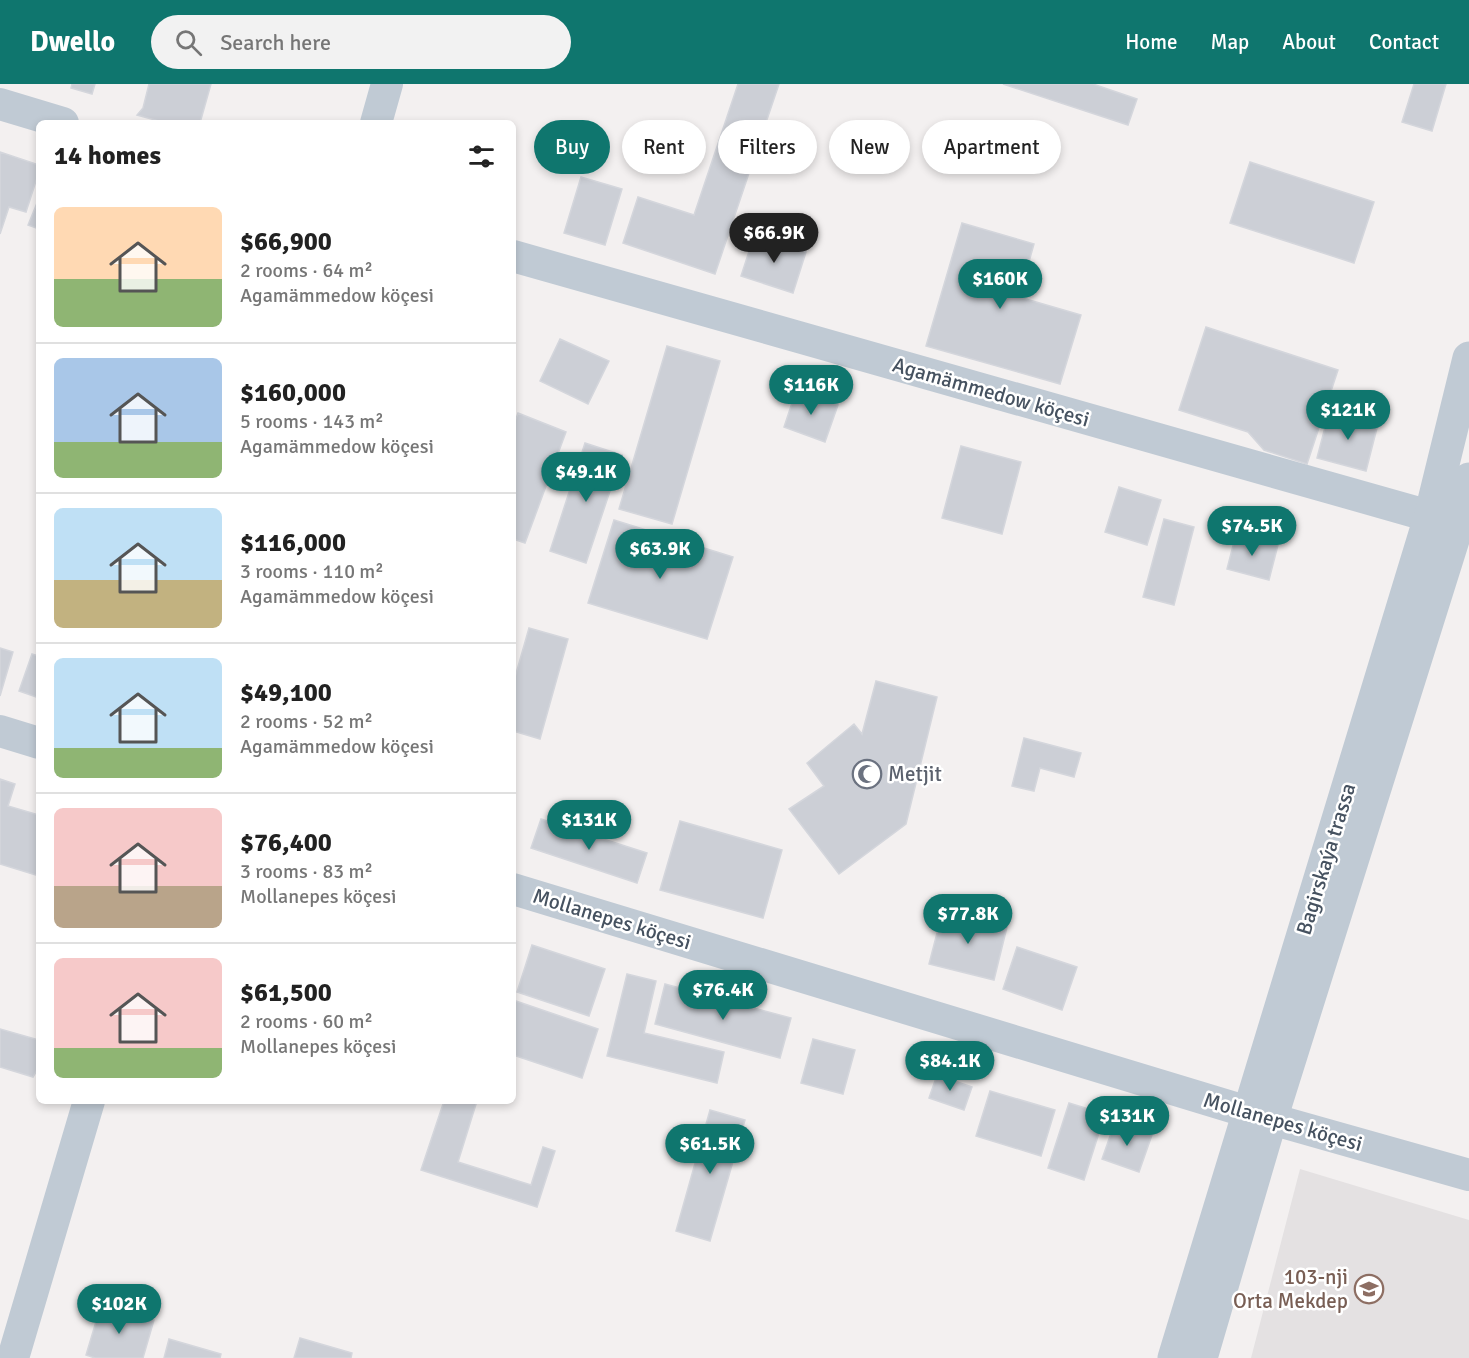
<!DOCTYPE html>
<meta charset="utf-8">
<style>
body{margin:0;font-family:Signika,sans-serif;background:#f2f2f2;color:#222;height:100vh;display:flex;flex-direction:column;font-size:22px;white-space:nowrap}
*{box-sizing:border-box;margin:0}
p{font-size:20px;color:#767676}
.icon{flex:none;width:33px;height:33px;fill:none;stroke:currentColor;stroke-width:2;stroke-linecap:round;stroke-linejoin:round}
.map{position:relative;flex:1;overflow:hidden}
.drawer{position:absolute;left:36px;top:36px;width:480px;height:984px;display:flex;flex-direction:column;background:#fff;border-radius:9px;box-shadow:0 3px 9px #0003}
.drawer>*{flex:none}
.top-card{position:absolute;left:534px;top:36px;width:570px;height:54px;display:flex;gap:12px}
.price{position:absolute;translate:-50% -51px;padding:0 14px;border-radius:21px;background:#0f766e;color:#fff;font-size:20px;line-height:39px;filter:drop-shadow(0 2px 3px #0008)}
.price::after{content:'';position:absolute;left:50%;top:36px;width:18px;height:14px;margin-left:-9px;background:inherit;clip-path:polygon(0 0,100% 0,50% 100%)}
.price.current{background:#222;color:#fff}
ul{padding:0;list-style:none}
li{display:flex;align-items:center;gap:18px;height:150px;padding:0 18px}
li+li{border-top:2px solid #e0e0e0}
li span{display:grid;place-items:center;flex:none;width:168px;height:120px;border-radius:9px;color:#555}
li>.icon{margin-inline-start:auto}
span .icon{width:72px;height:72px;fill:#fffc;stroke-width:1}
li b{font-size:26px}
h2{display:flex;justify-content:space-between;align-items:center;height:72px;padding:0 18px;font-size:26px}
.tag{padding:0 21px;border-radius:27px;background:#fff;box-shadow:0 3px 9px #0003;font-size:21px;line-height:54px}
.tag.current{background:#0f766e;color:#fff}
header{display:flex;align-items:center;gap:36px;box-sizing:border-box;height:84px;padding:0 30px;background:#0f766e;color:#fff}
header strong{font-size:28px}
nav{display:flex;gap:33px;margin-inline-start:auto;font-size:21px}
.search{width:420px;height:54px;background:#f2f2f2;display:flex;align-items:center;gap:15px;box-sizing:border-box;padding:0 21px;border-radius:33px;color:#767676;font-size:22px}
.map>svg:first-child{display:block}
.education{fill:#e4e1e2}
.building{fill:#cccfd6;stroke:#d4d6dc;stroke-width:1.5}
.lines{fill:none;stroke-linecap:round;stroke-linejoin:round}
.minor{stroke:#c0cad4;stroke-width:32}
.tertiary{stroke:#c0cad4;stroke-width:33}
.labels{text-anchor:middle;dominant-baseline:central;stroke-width:5;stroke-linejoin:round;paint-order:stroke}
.street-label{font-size:21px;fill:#465260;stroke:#fff}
.worship-label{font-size:21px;fill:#5b616d;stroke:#fff;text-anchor:start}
.education-label{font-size:21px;fill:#785e54;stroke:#fff;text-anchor:end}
</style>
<header>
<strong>Dwello</strong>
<div class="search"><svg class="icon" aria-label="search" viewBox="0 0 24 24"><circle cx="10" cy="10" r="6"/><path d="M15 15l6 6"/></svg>Search here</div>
<nav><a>Home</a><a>Map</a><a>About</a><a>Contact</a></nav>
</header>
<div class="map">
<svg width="1469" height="1274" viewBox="0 0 1469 1274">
<rect width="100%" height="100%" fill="#f3f0f0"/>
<path class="education" d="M1300,1085l169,51v138h-218z"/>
<path class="building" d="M72,0h23l-3,10 -21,-6z
M149,0h62l-11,39h-34l-29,-8 6,-7z
M738,0h41l-64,190 -92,-31 15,-46 56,18z
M1003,0h90l44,15 -9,26z
M1414,0h32l-14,47 -30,-9z
M0,68l39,13v7l-13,40 -17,-5 -9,27z
M1250,78l124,40 -20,61 -124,-40z
M581,93l41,12 -17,56 -41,-12z
M39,114v31l-11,-4z
M962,139l72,21 -15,53 62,18 -21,69 -134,-38z
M754,152l52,16 -13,41 -52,-17z
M1206,243l132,43 -31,94 -43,-14 -16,-18 -69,-22z
M560,255l49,22 -21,43 -48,-23z
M667,262l53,15 -48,163 -53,-15z
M796,307l42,14 -13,37 -41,-15z
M1329,328l49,12 -12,47 -49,-13z
M518,329l48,19 -41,111 -12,-4v-112z
M585,359l37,12 -36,108 -36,-12z
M961,362l60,16 -19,72 -60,-16z
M1119,403l42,13 -14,45 -42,-13z
M1164,435l30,8 -20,78 -31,-8z
M614,436l119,37 -26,82 -119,-36z
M1236,450l42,11 -9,35 -42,-11z
M529,544l39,11 -28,100 -27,-8v-47z
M0,564l13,4 -13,44z
M32,570l7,2v42l-20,-7z
M876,597l61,16 -31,127 -67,50 -50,-65 35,-23 -17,-23 47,-39 8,10z
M1024,654l57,15 -7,24 -34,-9 -6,23 -22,-5z
M0,695l15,5 -7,22 31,9v61l-39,-12z
M541,735l106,34 -10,30 -106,-35z
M680,737l102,29 -19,68 -103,-28z
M943,826l64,17 -13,53 -65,-16z
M532,861l73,24 -16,47 -72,-24z
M1017,863l60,20 -15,43 -59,-21z
M627,890l29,7 -12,52 80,19 -7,31 -110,-27z
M665,900l126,34 -11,40 -125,-34z
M513,916l85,29 -16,49 -69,-23z
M0,945l39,11v27l-6,10 -33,-10z
M813,955l42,11 -12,44 -42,-11z
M937,991l35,12 -8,23 -35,-12z
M990,1007l65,19 -14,46 -65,-20z
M444,1017h33l-19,61 73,23 12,-38 12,4 -18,56 -116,-37z
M1069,1019l36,11 -21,66 -36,-12z
M710,1026l35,10 -35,121 -34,-10z
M1115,1038l37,13 -13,37 -37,-13z
M101,1221l53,15 -11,38h-48l-9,-3z
M300,1254l52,15 -1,5h-57z
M169,1255l52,15 -1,4h-56z"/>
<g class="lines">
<path class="minor" d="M0,20l63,19
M376,39l11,-39
M513,172l941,267
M0,647l39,12
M513,805l758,230 198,56
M13,1274l76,-257"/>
<path class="tertiary" d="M1174,1274l256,-841 39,-159
M1201,1274l70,-239 187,-595 11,-45"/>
</g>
<defs>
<g id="mosque-ring" transform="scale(1.5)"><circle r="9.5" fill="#fff" stroke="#6b7280" stroke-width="1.5"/><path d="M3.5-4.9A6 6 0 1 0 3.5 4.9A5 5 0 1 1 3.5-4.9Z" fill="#6b7280"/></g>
<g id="school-ring" transform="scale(1.5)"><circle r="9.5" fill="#fff" stroke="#8d6e63" stroke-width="1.5"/><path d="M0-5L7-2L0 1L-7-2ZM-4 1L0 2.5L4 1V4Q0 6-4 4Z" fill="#8d6e63"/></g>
</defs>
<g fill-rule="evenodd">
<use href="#mosque-ring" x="867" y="690"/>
<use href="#school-ring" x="1369" y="1205"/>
</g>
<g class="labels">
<g class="street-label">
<text transform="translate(991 308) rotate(16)">Agamämmedow köçesi</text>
<text transform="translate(1326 775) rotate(-73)">Bagirskaýa trassa</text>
<text transform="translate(612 835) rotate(17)">Mollanepes köçesi</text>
<text transform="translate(1283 1038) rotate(16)">Mollanepes köçesi</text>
</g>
<g class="worship-label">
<text x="888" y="690">Metjit</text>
</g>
<g class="education-label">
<text x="1348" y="1193">103-nji<tspan x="1348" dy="24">Orta Mekdep</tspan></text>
</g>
</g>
</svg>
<b class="price current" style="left:774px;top:180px">$66.9K</b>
<b class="price" style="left:1000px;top:226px">$160K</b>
<b class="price" style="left:811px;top:332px">$116K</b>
<b class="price" style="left:1348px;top:357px">$121K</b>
<b class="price" style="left:586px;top:419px">$49.1K</b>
<b class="price" style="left:1252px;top:473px">$74.5K</b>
<b class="price" style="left:660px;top:496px">$63.9K</b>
<b class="price" style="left:589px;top:767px">$131K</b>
<b class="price" style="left:968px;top:861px">$77.8K</b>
<b class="price" style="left:723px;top:937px">$76.4K</b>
<b class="price" style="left:950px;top:1008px">$84.1K</b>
<b class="price" style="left:1127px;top:1063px">$131K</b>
<b class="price" style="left:710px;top:1091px">$61.5K</b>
<b class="price" style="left:119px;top:1251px">$102K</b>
<div class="top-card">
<a class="tag current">Buy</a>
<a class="tag">Rent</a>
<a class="tag">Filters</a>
<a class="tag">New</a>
<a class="tag">Apartment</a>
</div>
<section class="drawer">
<h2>14 homes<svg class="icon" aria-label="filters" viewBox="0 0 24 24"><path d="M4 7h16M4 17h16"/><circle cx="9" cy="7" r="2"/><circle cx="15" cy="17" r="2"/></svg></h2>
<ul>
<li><span style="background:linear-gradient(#ffd9b3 60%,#8fb573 0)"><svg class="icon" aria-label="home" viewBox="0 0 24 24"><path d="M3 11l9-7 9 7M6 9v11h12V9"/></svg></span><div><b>$66,900</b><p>2 rooms · 64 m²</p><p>Agamämmedow köçesi</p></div></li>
<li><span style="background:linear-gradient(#a9c7e8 70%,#8fb573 0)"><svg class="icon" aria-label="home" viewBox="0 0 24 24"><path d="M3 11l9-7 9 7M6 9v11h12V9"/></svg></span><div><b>$160,000</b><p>5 rooms · 143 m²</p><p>Agamämmedow köçesi</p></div></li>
<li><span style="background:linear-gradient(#bfe0f5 60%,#c2b280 0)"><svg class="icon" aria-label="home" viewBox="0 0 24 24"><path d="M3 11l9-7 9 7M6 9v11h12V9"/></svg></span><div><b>$116,000</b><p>3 rooms · 110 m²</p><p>Agamämmedow köçesi</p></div></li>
<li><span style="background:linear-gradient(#bfe0f5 75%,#8fb573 0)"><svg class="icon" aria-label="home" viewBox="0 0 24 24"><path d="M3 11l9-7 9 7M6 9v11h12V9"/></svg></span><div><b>$49,100</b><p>2 rooms · 52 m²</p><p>Agamämmedow köçesi</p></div></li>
<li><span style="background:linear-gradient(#f6c9c9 65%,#b9a48a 0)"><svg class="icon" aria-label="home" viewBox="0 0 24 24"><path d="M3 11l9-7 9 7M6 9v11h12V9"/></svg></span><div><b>$76,400</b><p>3 rooms · 83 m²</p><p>Mollanepes köçesi</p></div></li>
<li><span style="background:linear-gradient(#f6c9c9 75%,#8fb573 0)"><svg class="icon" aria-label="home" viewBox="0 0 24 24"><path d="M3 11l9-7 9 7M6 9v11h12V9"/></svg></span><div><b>$61,500</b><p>2 rooms · 60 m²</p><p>Mollanepes köçesi</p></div></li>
</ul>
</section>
</div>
